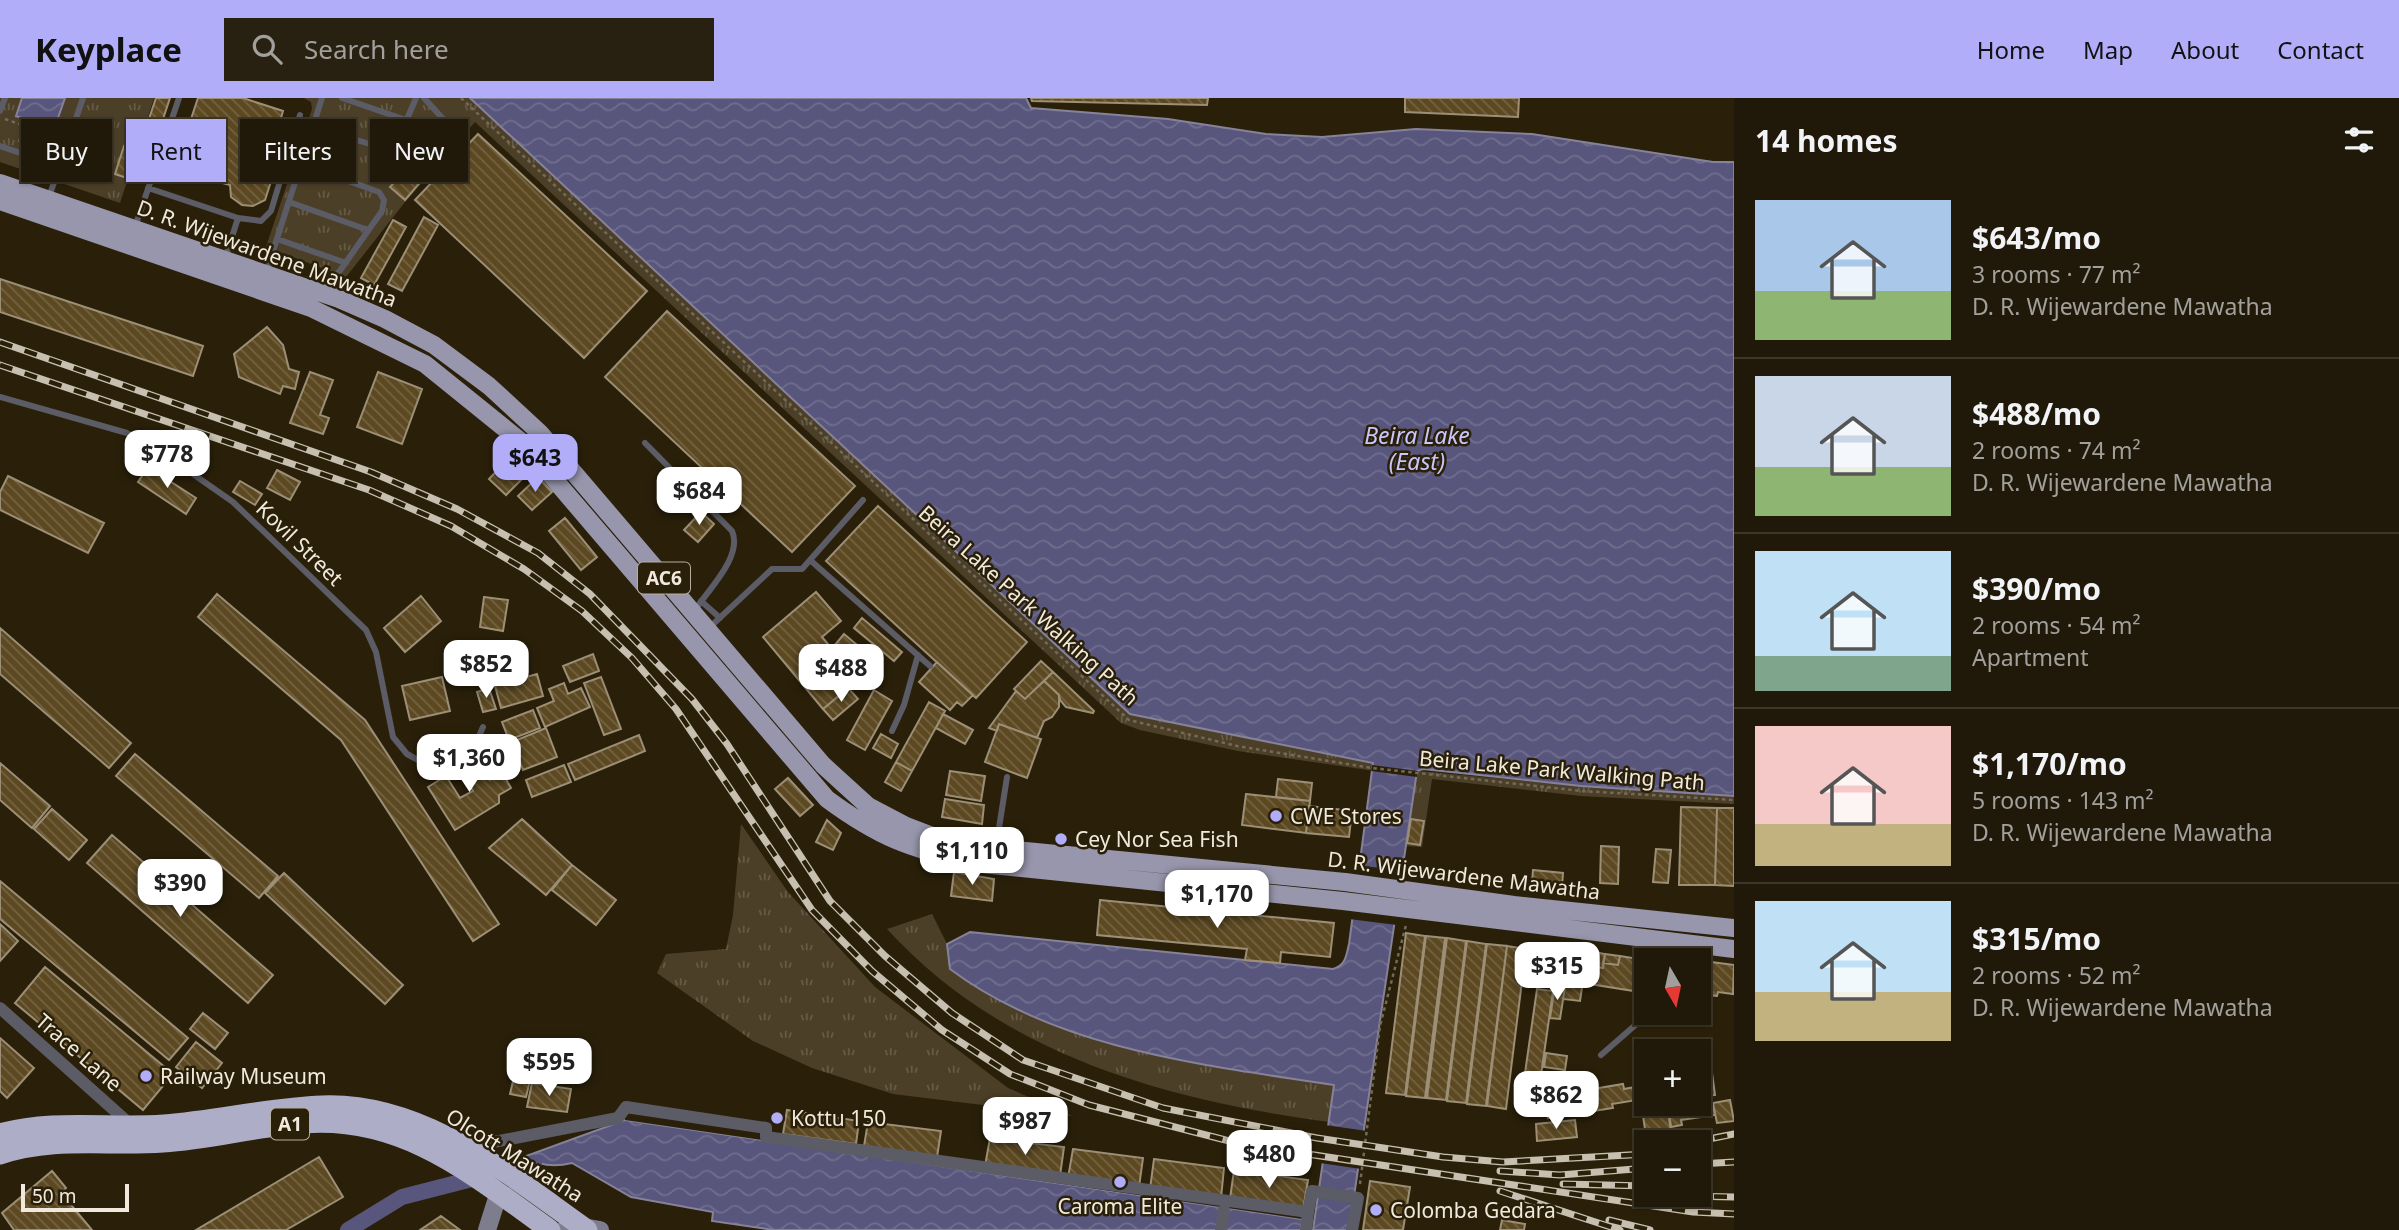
<!DOCTYPE html>
<meta charset="utf-8">
<style>
body{margin:0;font-family:"Noto Sans",sans-serif;background:#282112;color:#f1f3f6;height:100vh;display:flex;flex-direction:column;font-size:26px;white-space:nowrap}
*{box-sizing:border-box;margin:0}
p{font-size:23px;color:#a2a09c}
.icon{flex:none;width:38px;height:38px;fill:none;stroke:currentColor;stroke-width:2;stroke-linecap:round;stroke-linejoin:round}
.map{position:relative;flex:1;overflow:hidden}
.side{display:flex;flex-direction:column;background:#201808;width:665px}
.side>*{flex:none}
.hud{position:absolute;left:21px;top:21px;width:665px;height:63px;display:flex;gap:14px}
.needle{width:46px;rotate:171deg}
.controls{position:absolute;left:1634px;top:850px;display:grid;gap:14px}
.controls a{display:grid;place-items:center;width:77px;height:77px;border-radius:0px;background:#201808;box-shadow:0 2px 5px #0004,0 0 0 2px #3d3729;font-size:35px}
.scale{position:absolute;left:21px;bottom:18px;width:108px;box-sizing:border-box;padding-left:7px;border:4px solid #f1eadc;border-top:0;font-size:19px;line-height:24px;white-space:nowrap;color:#f1eadc;-webkit-text-stroke:5px #2a200a;paint-order:stroke}
.price{position:absolute;translate:-50% -60px;padding:0 16px;border-radius:14px;background:#fff;color:#222;font-size:23px;line-height:46px;filter:drop-shadow(0 2px 4px #0008)}
.price::after{content:'';position:absolute;left:50%;top:42px;width:21px;height:16px;margin-left:-10px;background:inherit;clip-path:polygon(0 0,100% 0,50% 100%)}
.price.on{background:#b2adf9;color:#111}
ul{padding:0;list-style:none}
li{display:flex;align-items:center;gap:21px;height:175px;padding:0 21px}
li+li{border-top:2px solid #3d3729}
li span{display:grid;place-items:center;flex:none;width:196px;height:140px;border-radius:0px;color:#555}
li>.icon{margin-inline-start:auto}
span .icon{width:84px;height:84px;fill:#fffc;stroke-width:1}
li b{font-size:30px}
h2{display:flex;justify-content:space-between;align-items:center;height:84px;padding:0 21px;font-size:30px}
.tag{padding:0 24px;border-radius:0px;background:#201808;box-shadow:0 2px 5px #0004,0 0 0 2px #3d3729;font-size:24px;line-height:63px}
.tag.on{background:#b2adf9;color:#111}
header{display:flex;align-items:center;gap:42px;box-sizing:border-box;height:98px;padding:0 35px;background:#b2adf9;color:#111}
header strong{font-size:33px}
nav{display:flex;gap:38px;margin-inline-start:auto;font-size:24px}
.search{width:490px;height:63px;background:#282112;display:flex;align-items:center;gap:18px;box-sizing:border-box;padding:0 24px;border-radius:0px;color:#a2a09c;font-size:26px}
main{display:flex;flex:1;min-height:0}
.map>svg:first-child{display:block}
.grass{fill:url(#grass-tufts)}
.water{fill:url(#water-waves);stroke:#868299;stroke-width:2}
.pier{fill:#2a200a}
.lines{fill:none;stroke-linecap:round;stroke-linejoin:round}
.canal{stroke:#58567c;stroke-width:16}
.building{fill:url(#building-back-hatch);stroke:#9c8f76;stroke-width:2}
.path{stroke:#736a57;stroke-width:2.5;stroke-dasharray:3.5 3.5;stroke-linecap:butt}
.lane{stroke:#5c5c67;stroke-width:6}
.street{stroke:#5c5c67;stroke-width:12}
.secondary{stroke:#7d7d8e;stroke-width:18}
.primary{stroke:#9796ac;stroke-width:18}
.highway{stroke:#aeadc8;stroke-width:21}
.rail-casing{stroke:#c7c0b0;stroke-width:7}
.rail{stroke:#2a200a;stroke-width:4.5;stroke-dasharray:13;stroke-linecap:butt}
.poi-dot{fill:#b2adf9;stroke:#2a200a;stroke-width:2.5}
.labels{text-anchor:middle;dominant-baseline:central;stroke-width:5;stroke-linejoin:round;paint-order:stroke}
.shield{fill:#2a200a;stroke:#b5ad9d;stroke-width:2}
.shield-label{font-size:19px;font-weight:bold;fill:#f1eadc}
.street-label{font-size:21px;fill:#f1eadc;stroke:#2a200a}
.poi-label{font-size:21px;fill:#f1eadc;stroke:#2a200a;text-anchor:start}
.water-label{font-size:23px;font-style:italic;fill:#c8c6fa;stroke:#2a200a}
</style>
<header>
<strong>Keyplace</strong>
<div class="search"><svg class="icon" aria-label="search" viewBox="0 0 24 24"><circle cx="10" cy="10" r="6"/><path d="M15 15l6 6"/></svg>Search here</div>
<nav><a>Home</a><a>Map</a><a>About</a><a>Contact</a></nav>
</header>
<main>
<div class="map">
<svg width="1734" height="1132" viewBox="0 0 1734 1132">
<defs>
<pattern id="grass-tufts" width="24" height="20" patternUnits="userSpaceOnUse" patternTransform="scale(1.75)"><rect width="24" height="20" fill="#4c3f27"/><path d="M3 7l-1-3M5 7V3M7 7l1-3M15 17l-1-3M17 17v-4M19 17l1-3" fill="none" stroke="#665b46"/></pattern>
<pattern id="water-waves" width="16" height="10" patternUnits="userSpaceOnUse" patternTransform="scale(1.75)"><rect width="16" height="10" fill="#58567c"/><path d="M0 5q4-4 8 0t8 0" fill="none" stroke="#706e8e"/></pattern>
<pattern id="building-back-hatch" width="6" height="6" patternUnits="userSpaceOnUse" patternTransform="scale(1.75)"><rect width="6" height="6" fill="#5c4922"/><path d="M-1 5l2 2M0 0l6 6M5-1l2 2" fill="none" stroke="#746342"/></pattern>
</defs>
<rect width="100%" height="100%" fill="#2a200a"/>
<path class="grass" d="M0,0h154l-34,105 -120,-41z
M304,0h166l660,616 288,57 163,15 153,10v8l-153,-8 -149,-17 -10,68 -17,-1 11,-69 -178,-26 -98,-21 -19,-7 -646,-601 -70,80 -59,75 -80,-30 46,-138 -1,-7z
M741,726l47,68 87,95 133,101 65,28 -180,-22 -81,-26 -59,-27 -96,-68 9,-19 60,-5 7,-34z
M932,816l15,30 4,25c107,81 253,96 383,116l-5,37c-164,-22 -327,-67 -442,-193z"/>
<path class="water" d="M22,0h43l-11,31 -38,-13z
M470,0h556l5,10 137,11 98,15 56,3 94,-8 116,5 181,28h21v634l-153,-10 -158,-17 -6,2 -68,459h-36l21,-145c-130,-20 -276,-35 -384,-116l-3,-25 23,-12 363,37c13,-4 13,-13 16,-25l24,-181 -243,-49z
M625,1022l677,99 -1,11h-527l-62,-9 1,-9 -82,-15 -59,-34c-16,4 -32,4 -46,-7z"/>
<path class="pier" d="M1372,667l46,6 -1,6 -46,-6z
M1356,767l49,6 -8,54 -48,-6z
M625,1018l525,77 153,23 -1,3 -677,-99z
M1325,1027l42,6 -6,38 -41,-6z"/>
<g class="lines">
<path class="canal" d="M348,1132l54,-33 132,-34"/>
</g>
<path class="building" d="M156,0h14l-25,75 -13,-4z
M198,0h45l40,13 -2,7 6,1 -6,17 3,1 -2,10 -17,53 -12,6 -11,-1 -11,-8 -1,-12 -56,-15z
M1031,0h177l-1,7 -175,-4z
M1405,0h114l-1,19 -113,-5z
M423,22l26,23 -13,15 -26,-22z
M478,36l169,157 -63,67 -169,-158z
M86,43l16,6 -3,9 -17,-5z
M124,48l12,5 -9,27 -12,-4z
M420,56l14,12 -29,34 -15,-13z
M424,119l14,8 -36,66 -14,-7z
M393,122l13,7 -32,58 -13,-7z
M0,181l203,67 -10,30 -193,-64z
M667,213l188,175 -63,66 -187,-175z
M267,229l16,18 6,24 10,3 -4,17 -12,-3 -3,8 -41,-17 -5,-23z
M310,274l23,8 -13,35 9,3 -6,16 -33,-11z
M378,274l44,17 -20,55 -45,-17z
M508,361l17,17 -19,19 -17,-16z
M148,369l48,31 -10,16 -48,-32z
M277,372l23,12 -10,18 -23,-12z
M8,378l96,47 -16,30 -88,-43v-18z
M538,379l14,15 -20,18 -14,-14z
M240,383l22,13 -7,11 -22,-13z
M878,408l149,136 -51,56 -150,-137z
M701,414l13,12 -16,18 -14,-12z
M565,420l32,39 -16,13 -32,-39z
M816,494l25,29 -19,16 36,43 -35,29 -60,-72z
M217,496l148,126 134,204 -26,17 -132,-201 -143,-123z
M421,498l20,25 -36,31 -21,-24z
M484,499l24,3 -5,31 -23,-4z
M862,520l40,34 -8,9 -40,-33z
M0,530l131,115 -22,25 -109,-94z
M844,536l38,32 -9,11 -39,-31z
M593,556l6,17 -29,11 -7,-16z
M1041,563l12,11 -28,27 -11,-10z
M937,564l36,33 -11,11 -5,-4 -7,8 -31,-28z
M1053,574l41,39 -1,2 -27,-6 -6,-7 -1,-5 -15,-14z
M537,576l6,22 -42,12 -6,-22z
M442,579l8,34 -40,9 -8,-34z
M601,579l20,52 -17,6 -20,-52z
M1044,583l15,14v12l-7,10 -8,4 -7,17 -38,-14 -2,7 -8,-3 27,-37 9,8z
M564,585l4,11 13,-6 9,19 -45,20 -8,-19 17,-7 -5,-12z
M489,590l7,21 -13,3 -6,-20z
M848,590l10,11 -25,21 -10,-11z
M874,592l18,11 -27,49 -18,-10z
M929,604l16,9 -33,60 -16,-9z
M533,612l7,18 -31,12 -7,-18z
M943,616l30,16 -8,14 -29,-16z
M999,626l42,15 -14,39 -42,-16z
M546,630l11,29 -34,13 -11,-28z
M881,636l17,10 -7,14 -18,-10z
M639,637l6,16 -70,29 -7,-16z
M135,656l143,122 -19,22 -143,-122z
M477,660l13,22 12,-8 9,16 -12,7v8l-44,27 -27,-43 18,-11 14,22 13,-7 -14,-22z
M896,664l16,9 -11,20 -16,-9z
M0,665l50,43 -18,22 -32,-28z
M564,667l7,17 -39,15 -6,-17z
M950,673l35,5 -4,25 -35,-6z
M788,680l25,27 -13,11 -25,-27z
M1278,681l34,4 -2,18 -34,-4z
M1246,696l64,7 -4,32 -64,-8z
M945,701l39,6 -2,19 -40,-7z
M1309,708l43,5 -3,26 -43,-4z
M1681,709l36,1 -2,77h-36z
M1717,710h17v78l-19,-1z
M52,711l35,31 -18,20 -35,-31z
M522,721l50,46 -26,30 -57,-47z
M1411,721l13,2 -4,24 -13,-2z
M827,722l14,13 -8,17 -17,-8z
M112,737l161,140 -25,28 -161,-140z
M1601,748l18,1 -1,37 -18,-1z
M1656,751l15,1 -3,33 -15,-1z
M572,767l44,35 -20,25 -44,-35z
M1533,772l30,3 -1,14 -30,-4z
M954,774l40,7 -2,22 -41,-5z
M284,775l119,112 -18,19 -120,-111z
M0,783l188,157 -19,22 -169,-141z
M1100,802l234,23 -4,34 -49,-5 -1,11 -35,-3 2,-11 -150,-14z
M0,826l18,17 -18,20z
M1406,835l19,3 -20,159 -19,-2z
M1426,838l19,2 -20,160 -19,-2z
M1447,840l19,3 -20,159 -19,-2z
M1467,843l19,3 -20,159 -19,-2z
M1487,846l20,2 -21,160 -19,-2z
M1507,848l19,3 -20,160 -19,-3z
M1561,849l17,2 -5,31 -17,-3z
M1578,851l27,5 -2,14 -27,-4z
M1605,856l15,2 -2,9 -15,-2z
M1620,858l19,3 -5,32 -51,-8 8,-1 3,-16 9,2v-5l15,2z
M1689,861l45,6 -1,29 -15,-2 -1,4 -9,-1v-4l-9,-1v-29z
M1576,866l18,2 -3,16 -18,-2z
M45,869l128,107 -30,36 -128,-107z
M1556,879l27,4 -3,20 -17,-2 2,-12 -10,-1z
M1555,888l10,1 -5,32 -10,-1z
M1537,891l16,2 -17,119 -16,-2z
M203,915l25,20 -13,16 -25,-20z
M0,940l34,30 -27,30 -7,-7z
M196,944l26,21 -20,25 -26,-21z
M1663,944l2,10h-18v11l-3,-18z
M1699,946l1,11 -1,-3h-34l-1,-3z
M1546,955l21,3 -2,14 -21,-3z
M1710,966l2,9 -11,1 -2,-8z
M1712,975l3,22 -16,2v-22z
M514,979l16,3 -4,17 -16,-3z
M532,985l39,6 -4,23 -40,-5z
M1623,986l1,5 11,-2 2,13 -25,4 1,4 -65,10 -3,-21z
M1730,1002l4,21 -17,2 -4,-20z
M1713,1007l2,10 -34,5 1,5 -11,2 -2,-15z
M787,1012l72,11 -3,23 -73,-10z
M1668,1014l3,19 -25,4 -3,-19z
M1575,1022l2,17 -40,4 -1,-17z
M868,1024l73,9 -4,26 -73,-11z
M990,1040l74,9 -4,29 -75,-10z
M1073,1051l70,9 -4,29 -71,-9z
M319,1059l24,40 -57,33h-90z
M1154,1061l70,9 -3,30 -71,-9z
M1234,1072l74,10 -5,30 -73,-11z
M52,1073l14,17 -5,5 31,37h-78l-12,-17z
M1370,1083l40,6 -7,43h-40z
M441,1118l19,14h-40z
M1502,1122l23,4 -1,6h-24z"/>
<g class="lines">
<path class="path" d="M461,0l668,622 108,26 135,22 210,23 152,9
M5,21l53,19
M19,44l5,-16
M38,51l6,-16
M1360,1086l20,-158 26,-101"/>
<path class="lane" d="M342,0l64,22
M424,0l32,35
M0,13l5,-13
M313,29l77,23 6,-5 20,-47
M0,48l59,20
M301,66l78,28 5,8 -2,11 -43,61 -23,17
M148,90l90,30 23,3 10,-10 29,-96
M49,99l34,-99
M289,104l79,28
M135,129l44,-129
M277,141l69,24
M225,161l13,-41
M266,175l56,-175
M0,299l127,36 53,32 53,37 133,128 10,22 17,85 14,17 20,11c25,-6 47,-12 56,-38
M645,345l87,88c11,25 -23,58 -37,79
M810,462l120,106
M701,503l19,17
M710,529l62,-58h30l61,-69
M892,633l12,-26 14,-50
M996,749l11,-70
M1648,863l1,-19
M1601,957l39,-34 7,-48"/>
<path class="street" d="M0,910l132,118
M468,1049l150,-29 8,-11 140,21v9l542,75 4,-21 46,7 -6,32
M1221,1132l3,-20
M1306,1132l2,-18"/>
<path class="secondary" d="M487,1132l12,-38
M564,1132l19,-3 17,3"/>
<path class="primary" d="M0,85l339,116 46,20 49,26 55,41 51,47 283,332 45,41 38,20 26,10 64,12 349,34 169,23 220,23
M0,103l311,107 114,56 99,80 303,355c53,39 82,49 145,64l371,38 391,48"/>
<path class="highway" d="M0,1036c54,-15 109,-5 164,-9 53,-4 105,-17 158,-19 102,-4 187,69 265,124
M0,1056c54,-18 107,-8 163,-12 48,-3 94,-16 141,-19 100,-8 170,53 246,107"/>
<g class="rail-casing">
<path id="rail" d="M0,244l371,130 86,37 81,44 52,41 102,105 35,45 103,157 55,55 67,57 71,47 140,48 154,30 126,19 60,5 144,-8
M0,267l369,125 82,36 73,43 58,42 50,47 44,51 136,201 60,61 70,59 68,44 79,31 152,39 452,68 41,2
M1689,1045l45,-9
M1699,1066l35,-2
M1500,1073l60,4 87,-7
M1563,1086l84,2
M1500,1093l120,39
M1636,1097l98,2
M1609,1122l41,10"/>
</g>
<use href="#rail" class="rail"/>
</g>
<g class="poi-dot">
<circle cx="1276" cy="718" r="7"/>
<circle cx="1061" cy="741" r="7"/>
<circle cx="146" cy="978" r="7"/>
<circle cx="777" cy="1020" r="7"/>
<circle cx="1120" cy="1084" r="7"/>
<circle cx="1376" cy="1112" r="7"/>
</g>
<g class="labels">
<g class="shield">
<rect x="638" y="464.5" width="52" height="31" rx="5"/>
<rect x="271" y="1010.5" width="38" height="31" rx="5"/>
</g>
<g class="shield-label">
<text x="664" y="480">AC6</text>
<text x="290" y="1026">A1</text>
</g>
<g class="street-label">
<text transform="translate(267 155) rotate(20)">D. R. Wijewardene Mawatha</text>
<text transform="translate(300 445) rotate(44)">Kovil Street</text>
<text transform="translate(1029 507) rotate(42)">Beira Lake Park Walking Path</text>
<text transform="translate(1562 672) rotate(5)">Beira Lake Park Walking Path</text>
<text transform="translate(1464 777) rotate(7)">D. R. Wijewardene Mawatha</text>
<text transform="translate(79 954) rotate(41)">Trace Lane</text>
<text transform="translate(515 1057) rotate(32)">Olcott Mawatha</text>
</g>
<g class="poi-label">
<text x="1290" y="718">CWE Stores</text>
<text x="1075" y="741">Cey Nor Sea Fish</text>
<text x="160" y="978">Railway Museum</text>
<text x="791" y="1020">Kottu 150</text>
<text x="1120" y="1108" text-anchor="middle">Caroma Elite</text>
<text x="1390" y="1112">Colomba Gedara</text>
</g>
<g class="water-label">
<text x="1417" y="337">Beira Lake<tspan x="1417" dy="26">(East)</tspan></text>
</g>
</g>
</svg>
<div class="controls">
<a><svg class="needle" viewBox="-14 -14 28 28"><path d="M0-13l5 13h-10z" fill="#e53935"/><path d="M0 13l5-13h-10z" fill="#a2a09c"/></svg></a>
<a>+</a>
<a>−</a>
</div>
<div class="scale">50 m</div>
<b class="price" style="left:167px;top:392px">$778</b>
<b class="price on" style="left:535px;top:396px">$643</b>
<b class="price" style="left:699px;top:429px">$684</b>
<b class="price" style="left:486px;top:602px">$852</b>
<b class="price" style="left:841px;top:606px">$488</b>
<b class="price" style="left:469px;top:696px">$1,360</b>
<b class="price" style="left:972px;top:789px">$1,110</b>
<b class="price" style="left:180px;top:821px">$390</b>
<b class="price" style="left:1217px;top:832px">$1,170</b>
<b class="price" style="left:1557px;top:904px">$315</b>
<b class="price" style="left:549px;top:1000px">$595</b>
<b class="price" style="left:1556px;top:1033px">$862</b>
<b class="price" style="left:1025px;top:1059px">$987</b>
<b class="price" style="left:1269px;top:1092px">$480</b>
<div class="hud">
<a class="tag">Buy</a>
<a class="tag on">Rent</a>
<a class="tag">Filters</a>
<a class="tag">New</a>
</div>
</div>
<section class="side">
<h2>14 homes<svg class="icon" aria-label="filters" viewBox="0 0 24 24"><path d="M4 7h16M4 17h16"/><circle cx="9" cy="7" r="2"/><circle cx="15" cy="17" r="2"/></svg></h2>
<ul>
<li><span style="background:linear-gradient(#a9c7e8 65%,#8fb573 0)"><svg class="icon" aria-label="home" viewBox="0 0 24 24"><path d="M3 11l9-7 9 7M6 9v11h12V9"/></svg></span><div><b>$643/mo</b><p>3 rooms · 77 m²</p><p>D. R. Wijewardene Mawatha</p></div></li>
<li><span style="background:linear-gradient(#c9d6e8 65%,#8fb573 0)"><svg class="icon" aria-label="home" viewBox="0 0 24 24"><path d="M3 11l9-7 9 7M6 9v11h12V9"/></svg></span><div><b>$488/mo</b><p>2 rooms · 74 m²</p><p>D. R. Wijewardene Mawatha</p></div></li>
<li><span style="background:linear-gradient(#bfe0f5 75%,#7fa58c 0)"><svg class="icon" aria-label="home" viewBox="0 0 24 24"><path d="M3 11l9-7 9 7M6 9v11h12V9"/></svg></span><div><b>$390/mo</b><p>2 rooms · 54 m²</p><p>Apartment</p></div></li>
<li><span style="background:linear-gradient(#f6c9c9 70%,#c2b280 0)"><svg class="icon" aria-label="home" viewBox="0 0 24 24"><path d="M3 11l9-7 9 7M6 9v11h12V9"/></svg></span><div><b>$1,170/mo</b><p>5 rooms · 143 m²</p><p>D. R. Wijewardene Mawatha</p></div></li>
<li><span style="background:linear-gradient(#bfe0f5 65%,#c2b280 0)"><svg class="icon" aria-label="home" viewBox="0 0 24 24"><path d="M3 11l9-7 9 7M6 9v11h12V9"/></svg></span><div><b>$315/mo</b><p>2 rooms · 52 m²</p><p>D. R. Wijewardene Mawatha</p></div></li>
</ul>
</section>
</main>
